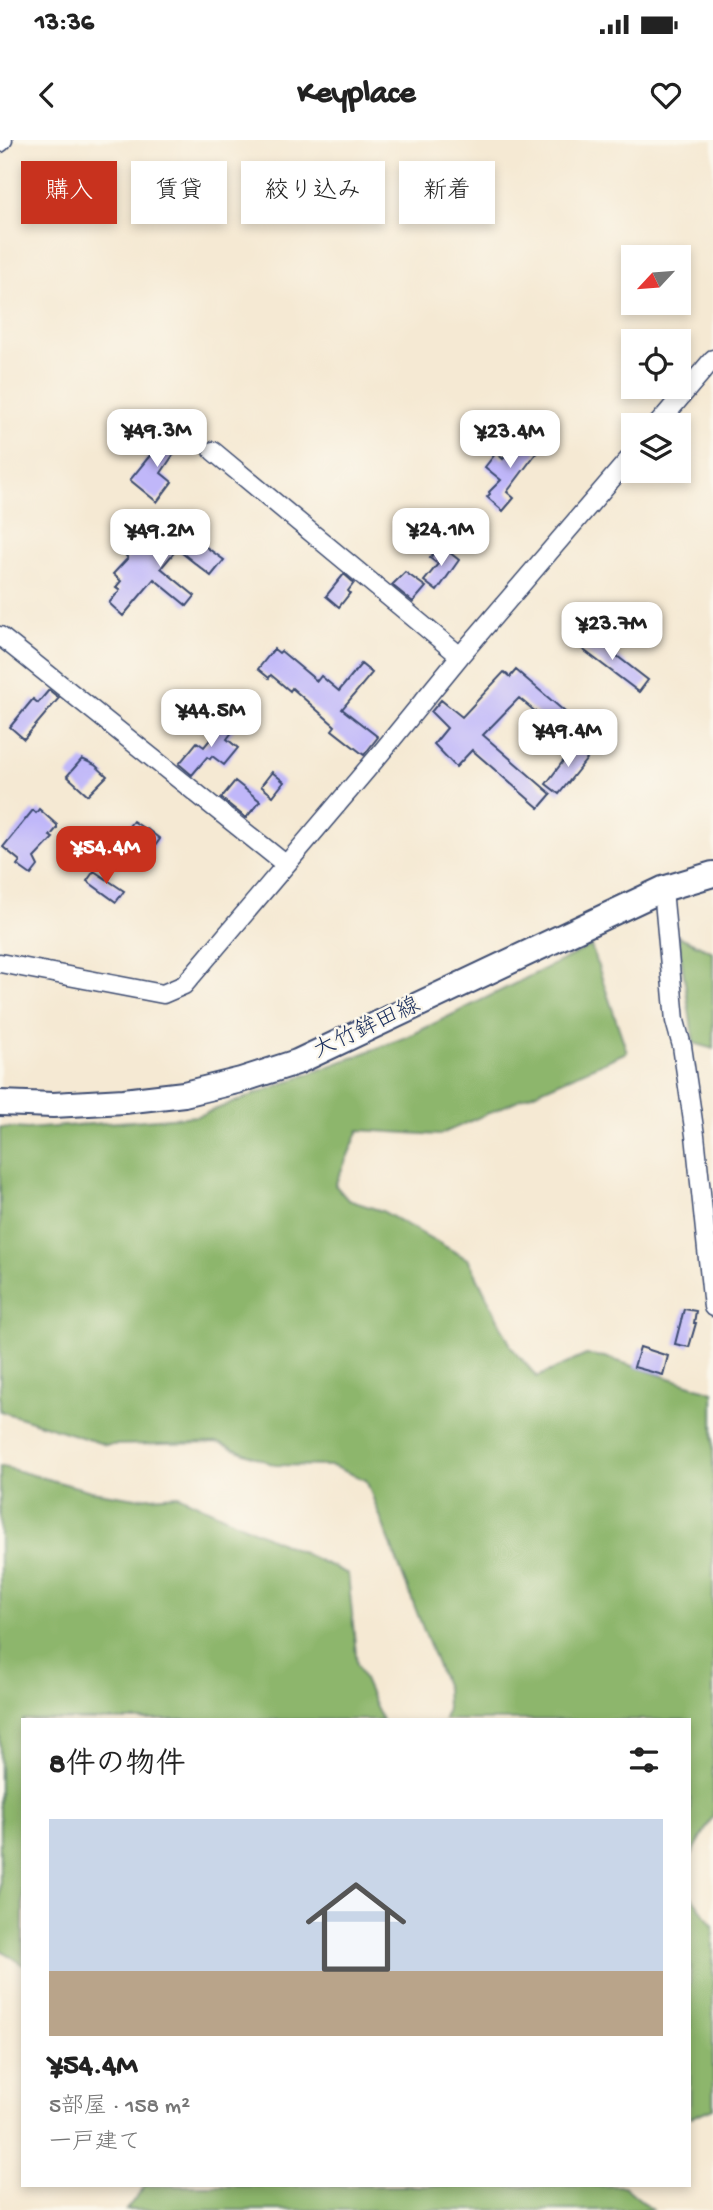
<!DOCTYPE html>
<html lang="ja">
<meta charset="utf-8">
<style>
body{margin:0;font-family:"Gochi Hand","Klee One",sans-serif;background:#f6f6f6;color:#222;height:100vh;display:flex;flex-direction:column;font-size:26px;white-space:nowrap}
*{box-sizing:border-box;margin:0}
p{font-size:23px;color:#767676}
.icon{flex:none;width:38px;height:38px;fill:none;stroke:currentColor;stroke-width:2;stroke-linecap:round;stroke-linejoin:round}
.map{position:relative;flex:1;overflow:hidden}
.sheet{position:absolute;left:21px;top:1578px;width:670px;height:469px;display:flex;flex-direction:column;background:#fff;border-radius:0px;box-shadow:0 4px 10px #0003}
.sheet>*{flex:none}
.top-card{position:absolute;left:21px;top:21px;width:672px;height:63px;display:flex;gap:14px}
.needle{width:46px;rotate:244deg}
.tools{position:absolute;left:621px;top:105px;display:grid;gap:14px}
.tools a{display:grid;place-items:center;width:70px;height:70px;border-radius:0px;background:#fff;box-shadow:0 4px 10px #0003;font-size:35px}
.price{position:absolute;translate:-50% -60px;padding:0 16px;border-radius:14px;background:#fff;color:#222;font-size:23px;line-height:46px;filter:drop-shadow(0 2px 4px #0008)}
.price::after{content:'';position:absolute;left:50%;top:42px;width:21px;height:16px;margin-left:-10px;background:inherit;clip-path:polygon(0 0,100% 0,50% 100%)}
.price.current{background:#c8321e;color:#fff}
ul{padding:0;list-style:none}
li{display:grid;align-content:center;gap:14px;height:371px;padding:0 28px}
li span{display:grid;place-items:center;height:217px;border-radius:0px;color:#555}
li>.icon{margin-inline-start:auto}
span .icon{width:126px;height:126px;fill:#fffc;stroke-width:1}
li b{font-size:30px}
h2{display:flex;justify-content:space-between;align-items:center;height:84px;padding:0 28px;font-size:30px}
.pill{padding:0 24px;border-radius:0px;background:#fff;box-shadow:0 4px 10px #0003;font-size:24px;line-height:63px}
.pill.current{background:#c8321e;color:#fff}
.status{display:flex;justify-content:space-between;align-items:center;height:49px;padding:0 35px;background:#fff;direction:ltr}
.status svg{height:19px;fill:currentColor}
header{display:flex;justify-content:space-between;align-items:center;height:91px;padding:0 28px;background:#fff;font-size:32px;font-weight:700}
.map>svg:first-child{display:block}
.forest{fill:#8db66c;stroke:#547265;stroke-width:2}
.building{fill:#c0b7f9}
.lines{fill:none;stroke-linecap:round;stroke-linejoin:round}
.street-casing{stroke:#3c4b70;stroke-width:21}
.secondary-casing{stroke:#3c4b70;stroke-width:28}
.street{stroke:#fff;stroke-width:18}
.secondary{stroke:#fff;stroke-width:24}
.labels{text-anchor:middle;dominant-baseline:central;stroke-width:5;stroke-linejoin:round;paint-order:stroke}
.street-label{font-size:23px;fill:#1b2f5e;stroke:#fbf7ec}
</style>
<div class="status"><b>13:36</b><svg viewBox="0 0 49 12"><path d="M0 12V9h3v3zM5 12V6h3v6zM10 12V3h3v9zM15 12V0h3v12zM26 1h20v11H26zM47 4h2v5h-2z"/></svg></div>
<header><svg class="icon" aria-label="back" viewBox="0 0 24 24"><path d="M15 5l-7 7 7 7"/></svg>Keyplace<svg class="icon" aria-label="heart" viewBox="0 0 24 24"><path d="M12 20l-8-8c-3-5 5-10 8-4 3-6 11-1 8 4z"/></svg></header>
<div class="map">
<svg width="713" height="2070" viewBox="0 0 713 2070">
<rect width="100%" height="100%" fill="#fbf7ec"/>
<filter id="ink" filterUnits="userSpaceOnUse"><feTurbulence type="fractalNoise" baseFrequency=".0143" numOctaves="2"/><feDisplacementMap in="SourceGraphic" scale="14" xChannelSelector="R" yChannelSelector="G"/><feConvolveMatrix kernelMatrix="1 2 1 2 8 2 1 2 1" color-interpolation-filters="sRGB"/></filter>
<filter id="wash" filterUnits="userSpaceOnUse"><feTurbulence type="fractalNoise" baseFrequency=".00686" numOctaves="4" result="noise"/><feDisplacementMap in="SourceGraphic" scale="28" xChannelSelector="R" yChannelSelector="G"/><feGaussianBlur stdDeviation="1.57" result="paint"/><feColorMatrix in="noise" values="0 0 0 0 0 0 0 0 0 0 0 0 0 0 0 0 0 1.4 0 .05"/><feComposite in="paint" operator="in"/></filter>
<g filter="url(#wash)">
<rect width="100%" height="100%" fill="#f5e9d3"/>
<path class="forest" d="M678,796l35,16v97l-19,-6z
M591,806l36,106 -188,83 -80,-5 -24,55 13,15 34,11 87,49 43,88 25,29 49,-22 19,2 108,35v424l-23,42v-138h-246l3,-13 -1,-19 -80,-208 -34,-14 -57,-1 -56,-22 -113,2 -106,-34v-284l27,2 171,-13 211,-80z
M0,1326l91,25 45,7 42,-3 170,79 9,90 25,56h-359v245l-23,-16z
M690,1754l23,32v182l-21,9h-2z
M145,2046h479l28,24h-526z"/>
<g id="blocks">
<path class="building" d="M169,292l13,10 -21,31 11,9 -15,20 -27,-22z
M525,293l11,9 -4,5 5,5 -30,40 7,6 -11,13 -16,-14 3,-3 -1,-2 12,-12 -16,-13 11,-14 7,6z
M177,386l47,34 -13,16 -34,-27 -16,19 34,28 -8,10 -33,-27 -31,37 -14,-13 11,-13 -4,-3 5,-6 -8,-7 15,-16 -2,-2 11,-13 15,7 15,-15 2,2z
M440,405l19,15 -22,31 -13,-10 14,-17 -8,-6z
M405,432l21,15 -13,15 -21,-17z
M344,434l10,9 -6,8 2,2 -11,14 -13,-11z
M586,492l62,48 -9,12 -62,-47z
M274,509l5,4 2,-2 36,30 4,-5 18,15 22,-27 11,9 -30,36 36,28 -14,18 -32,-25 3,-4 -43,-38 -2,3 -19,-16 -2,3 -11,-9z
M516,530l69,59 -12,14 -54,-45 -36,37 68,59 -12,14 -67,-58 -16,17 -22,-23 13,-16 -16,-16 10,-12 21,17 42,-45 6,5z
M49,550l10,8 -35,41 -14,-12 23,-28 5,4z
M226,580l10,7 -9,12 11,9 -14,17 -12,-9 -2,3 -3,-2 -15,18 -13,-11 18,-22 7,5z
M576,604l14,11 -31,39 -13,-10z
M82,619l13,6 12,11 -19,19 -21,-19z
M272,632l12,10 -11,14 -12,-10z
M235,641l25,20 -14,17 -25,-20z
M39,669l18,16v3l-7,8 3,2 -19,20 4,8 -7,9 -14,-10 3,-4 -17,-14 30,-37 3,3z
M133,681l12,8 1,-1 14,11 -13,18 -22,-18 2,-2 -4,-3z
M94,731l30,20 -8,11 -29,-21z
M684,1169l12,2 -2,12h2l-7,24 -14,-3z
M640,1207l28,9 -5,19 -29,-8z"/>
</g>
</g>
<g filter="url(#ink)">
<use href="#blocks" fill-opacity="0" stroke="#3c4b70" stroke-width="2"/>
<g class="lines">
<g class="street-casing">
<path id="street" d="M0,3l3,-3
M657,285l56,-66
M213,311l247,205
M0,496l285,228
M663,749l12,132 7,25 13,89 18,172
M0,823l163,31 21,-9 196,-231 80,-98 174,-203"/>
</g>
<g class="secondary-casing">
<path id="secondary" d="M0,963l53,2 71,-4 60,-7 57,-14 56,-18 366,-173 50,-15"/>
</g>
<use href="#street" class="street"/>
<use href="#secondary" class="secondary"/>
</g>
</g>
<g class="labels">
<g class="street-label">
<text transform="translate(367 889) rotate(-25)">大竹鉾田線</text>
</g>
</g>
</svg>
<div class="tools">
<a><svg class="needle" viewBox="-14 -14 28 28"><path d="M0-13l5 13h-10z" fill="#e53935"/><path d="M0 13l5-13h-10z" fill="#767676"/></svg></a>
<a><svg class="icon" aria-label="locate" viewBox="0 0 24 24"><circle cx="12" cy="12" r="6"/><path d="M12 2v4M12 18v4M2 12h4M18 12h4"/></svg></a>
<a><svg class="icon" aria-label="layers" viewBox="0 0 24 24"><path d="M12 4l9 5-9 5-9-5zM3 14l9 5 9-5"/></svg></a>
</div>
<b class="price" style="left:157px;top:329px">¥49.3M</b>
<b class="price" style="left:510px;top:330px">¥23.4M</b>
<b class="price" style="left:441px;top:428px">¥24.1M</b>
<b class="price" style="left:160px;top:429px">¥49.2M</b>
<b class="price" style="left:612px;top:522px">¥23.7M</b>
<b class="price" style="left:211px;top:609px">¥44.5M</b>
<b class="price" style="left:568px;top:629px">¥49.4M</b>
<b class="price current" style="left:106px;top:746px">¥54.4M</b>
<div class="top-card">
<a class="pill current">購入</a>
<a class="pill">賃貸</a>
<a class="pill">絞り込み</a>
<a class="pill">新着</a>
</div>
<section class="sheet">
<h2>8件の物件<svg class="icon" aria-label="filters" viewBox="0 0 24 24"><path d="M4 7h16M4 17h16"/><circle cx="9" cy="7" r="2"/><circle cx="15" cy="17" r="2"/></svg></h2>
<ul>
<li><span style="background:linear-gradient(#c9d6e8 70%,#b9a48a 0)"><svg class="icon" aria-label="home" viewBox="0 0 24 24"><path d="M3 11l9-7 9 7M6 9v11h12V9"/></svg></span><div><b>¥54.4M</b><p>5部屋 · 158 m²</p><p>一戸建て</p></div></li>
</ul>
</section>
</div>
